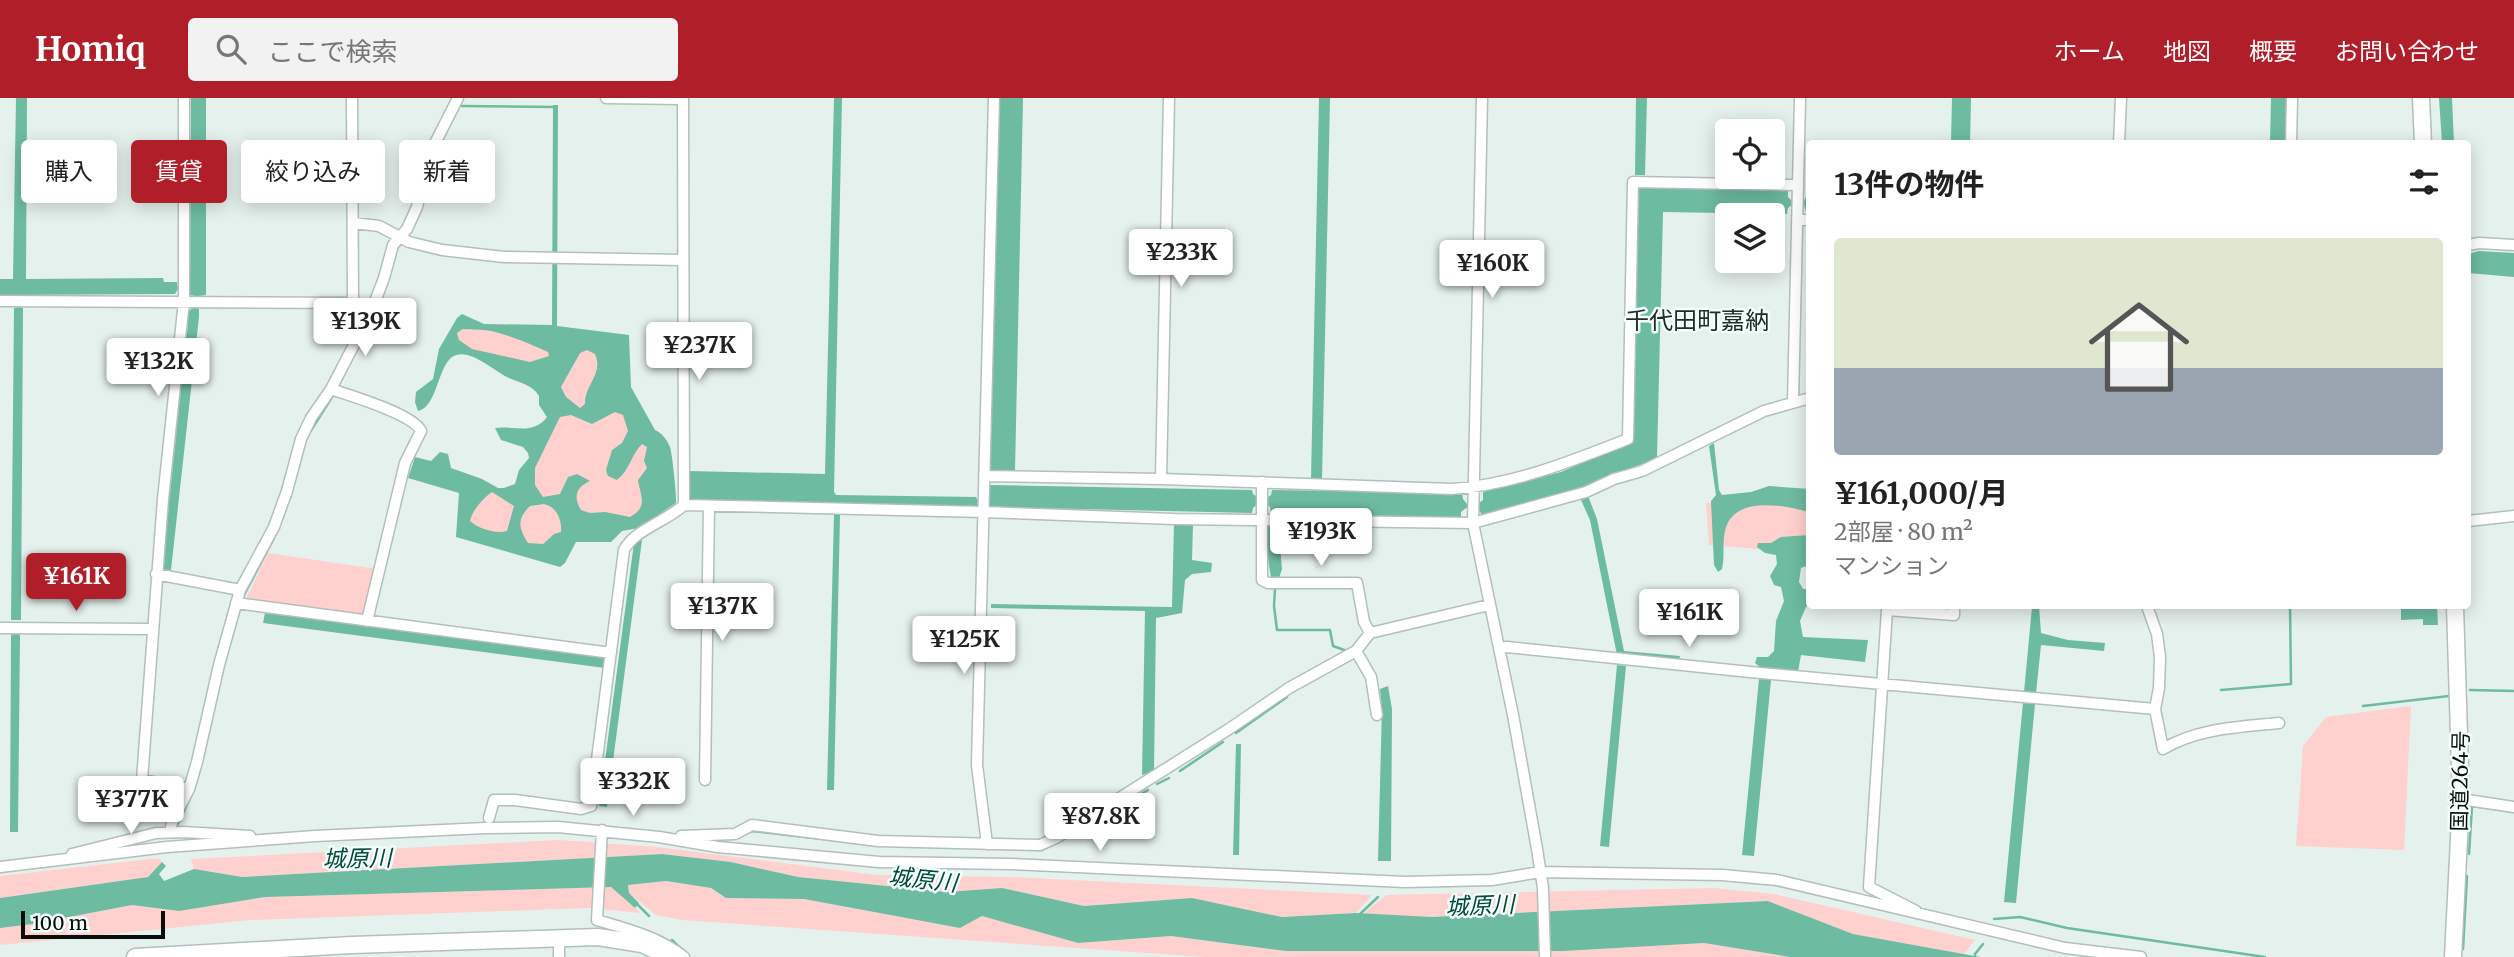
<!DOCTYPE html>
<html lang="ja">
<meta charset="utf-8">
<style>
body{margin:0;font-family:Merriweather,"Noto Sans JP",serif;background:#f2f2f2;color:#222;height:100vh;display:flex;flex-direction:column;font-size:26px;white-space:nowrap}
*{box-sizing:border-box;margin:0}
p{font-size:23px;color:#767676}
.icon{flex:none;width:38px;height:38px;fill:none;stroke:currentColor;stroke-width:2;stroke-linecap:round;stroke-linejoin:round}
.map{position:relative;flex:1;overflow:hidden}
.drawer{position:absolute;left:1806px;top:42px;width:665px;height:469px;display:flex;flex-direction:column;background:#fff;border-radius:7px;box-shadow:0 4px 18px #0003}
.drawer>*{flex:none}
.top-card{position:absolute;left:21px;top:42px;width:665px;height:63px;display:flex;gap:14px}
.fabs{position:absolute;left:1715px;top:21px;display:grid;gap:14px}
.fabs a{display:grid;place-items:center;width:70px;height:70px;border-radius:7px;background:#fff;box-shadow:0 4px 18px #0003;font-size:35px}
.scale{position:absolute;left:21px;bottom:18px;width:144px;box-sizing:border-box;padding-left:7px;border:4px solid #090d0c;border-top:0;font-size:19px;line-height:24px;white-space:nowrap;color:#090d0c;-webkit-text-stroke:5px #f3fffa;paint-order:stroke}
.price{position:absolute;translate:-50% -60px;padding:0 16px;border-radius:7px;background:#fff;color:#222;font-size:23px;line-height:46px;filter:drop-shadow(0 2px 4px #0008)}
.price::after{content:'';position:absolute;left:50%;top:42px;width:21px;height:16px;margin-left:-10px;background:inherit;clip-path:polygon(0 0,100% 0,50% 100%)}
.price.selected{background:#b01e29;color:#fff}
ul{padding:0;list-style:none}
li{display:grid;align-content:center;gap:14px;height:371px;padding:0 28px}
li span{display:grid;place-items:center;height:217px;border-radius:7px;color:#555}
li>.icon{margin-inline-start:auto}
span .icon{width:126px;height:126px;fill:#fffc;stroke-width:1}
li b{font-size:30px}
h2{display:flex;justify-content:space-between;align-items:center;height:84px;padding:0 28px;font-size:30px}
.chip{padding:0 24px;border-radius:7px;background:#fff;box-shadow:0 4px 18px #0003;font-size:24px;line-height:63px}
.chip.selected{background:#b01e29;color:#fff}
header{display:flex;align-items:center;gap:42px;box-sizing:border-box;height:98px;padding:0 35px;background:#b01e29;color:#fff}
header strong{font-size:33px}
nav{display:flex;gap:38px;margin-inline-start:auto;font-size:24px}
.search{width:490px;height:63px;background:#f2f2f2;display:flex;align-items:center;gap:18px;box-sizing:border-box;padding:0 24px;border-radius:7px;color:#767676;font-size:26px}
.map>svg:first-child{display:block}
.green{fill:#ffd1ce}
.water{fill:#6dbba1;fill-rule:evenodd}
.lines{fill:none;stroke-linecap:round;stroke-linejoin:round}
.stream{stroke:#6dbba1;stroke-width:2.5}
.minor-casing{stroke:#b3bfba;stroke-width:13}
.primary-casing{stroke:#b3bfba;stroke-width:19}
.trunk-casing{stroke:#b3bfba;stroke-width:19}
.minor{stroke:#fff;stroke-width:10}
.primary{stroke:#fff;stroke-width:16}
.trunk{stroke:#fff;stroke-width:16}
.labels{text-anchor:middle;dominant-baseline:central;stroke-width:5;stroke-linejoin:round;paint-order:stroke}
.street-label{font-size:21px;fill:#090d0c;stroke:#f3fffa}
.water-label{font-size:23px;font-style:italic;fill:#024938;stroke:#f3fffa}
.quarter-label{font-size:24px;fill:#232c28;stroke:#f3fffa}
</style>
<header>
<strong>Homiq</strong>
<div class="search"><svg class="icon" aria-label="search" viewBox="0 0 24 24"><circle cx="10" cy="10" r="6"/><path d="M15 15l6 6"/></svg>ここで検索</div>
<nav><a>ホーム</a><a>地図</a><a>概要</a><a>お問い合わせ</a></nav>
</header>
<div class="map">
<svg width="2514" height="859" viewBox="0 0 2514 859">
<rect width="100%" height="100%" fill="#e5f1ed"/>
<path class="green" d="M461,224l157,20 -4,44 46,65 3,47 -30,25 -61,6 -15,32 -91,-30 -1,-49 52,14 39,-86 -8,-32 -101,-30z
M1809,401v54l-100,-8 -3,-42z
M268,455l109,16 -13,46 -119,-14z
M2411,608l-7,144 -108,-4 7,-100 23,-29z
M559,742l98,7 220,28 132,2 363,18 -16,18 -74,4 -90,-19 -108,8 -82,-18 -55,4 -149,-15 -67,-15 -69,-8 -420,23 -48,-8 -3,-10z
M159,760l3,4 -14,15 -148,21v-22z
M666,783l45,7 15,10 78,1 156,29 22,-12 96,27 93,-7 115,15h278l140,-8 86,14h-585l-523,-37 -26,-5 -27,-22 -1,-8z
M611,789l30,26 -52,-5 -338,12 -251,25v-17l34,-4 98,-19 47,6 86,-14z
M1714,790l60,6 201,46 -11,14 -111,-20 -85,-33 -336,16 -69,-3 23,-19z"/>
<path class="water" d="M16,0h11l-1,181 137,-1 1,4h13v4h13l1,-188h15v197l-7,1v21l-28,253h-9l27,-259 6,-5v-10l-5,-1v-5l-12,-1 -3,5 -175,1v-16h13z
M834,0h8l-8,394 2,3 140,2 2,4h11l1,-16 262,5 1,4c6,5 12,6 18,1l1,-5 190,3 1,6 4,5 12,-1 4,-3v-8l78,-20 72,-31 6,-253 149,3v6l4,4h12l5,-10v24h-2l-3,-10h-12l-4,3 -1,6 -124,-2 -6,246 -76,30 -98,29 -5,-9h-12l-5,4v7l-190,-6 -1,-6c-5,-4 -12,-4 -17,1l-1,5 -260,-6 -4,-2 -12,3 -289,-8 1,-29 137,3z
M998,0h25l-8,373h-25z
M1319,0h11l-8,382 -11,-1z
M1636,0h11l-2,77h-10z
M1952,0h19l-1,45h-19z
M2271,0h16l-1,45h-16z
M2439,0h13l2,45h-12z
M553,7h5l-1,221 72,9 2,52 24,43c7,3 12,10 15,17 2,5 7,51 6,56l-37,25 -17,3 -11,11h-35l-11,21 -5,4 -104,-30 3,-44 -51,-15 7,-21 16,4 9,-9 8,2 3,14 31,11 16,9h6l11,-4 4,-14 10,-12 -1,-5 -5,-6 -22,-7 -6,-12c18,-3 38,8 52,-11l-8,-12v-9c-7,-12 -20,-13 -32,-19 -13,-6 -39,-31 -55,-20 -15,12 -15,50 -34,54l-3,-9 1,-10 17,-13 6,-30 18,-31 5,-4 22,10 68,1zM463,231c9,1 19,0 28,2 21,5 36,12 57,21l1,4 -19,6 -58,-13 -13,-9 -2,-7zM587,252l8,4c9,20 -11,31 -10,50l-5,4 -14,-11 -5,-10 19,-34zM615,314l8,3 5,16 -6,12 -10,7 -6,20 2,6 9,4c13,-10 14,-25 25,-36l5,3 -3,14 3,7 -9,12c3,18 10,27 -8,37l-25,-5 -15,1 -9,-3c-8,-13 -5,-23 9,-29l-13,-7 -9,3 -8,17 -17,3 -8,-12v-17l25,-51 11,-2 21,9zM492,394l22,14 -7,25c-12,3 -28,-2 -37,-10 2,-10 13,-23 22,-29zM544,406c13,3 18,16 17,28l-7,2 -11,10 -15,-1c-10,-16 -11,-24 2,-37z
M2479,153l35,2v24l-46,-4v-19z
M19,209l4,1 -2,312h-10l3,-312z
M1714,345l5,47 3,5 29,-3 18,-6 41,3 -1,23c-26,-7 -76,-17 -84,19 -3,13 0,26 -3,38l-4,3 -4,-7 -3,-64 5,-6 -7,-49z
M1588,398l9,23 27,132 56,5 -1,4 -62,-5 -27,-135 -9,-20z
M834,417h6l-6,275h-7z
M1278,425l4,46 -3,9 -8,-1 -5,-29v-24z
M1174,426h19l-1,36 20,3 -1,9 -19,2 -7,6 -3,33 -26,5 -2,153 -12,4 3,-164 -154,-3v-4l181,3z
M1809,437v30l-8,3 -2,14 4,7h6v16l-3,2 -6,14 3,16 65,3 -3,22 -64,-7 -3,17 -37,-4 -6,-5 2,-6h11l6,-6 2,-30 8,-20 -3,-14 -7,-2 -4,-9 7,-12 -1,-9 -11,-2 -8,-6 1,-4h13l10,-6z
M642,442l-35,267 -8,-1 35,-263z
M2022,508h17l2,27 27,7 37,3 -1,8 -63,-6 -5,48 -12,-1 8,-85z
M2401,508h36l1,19h-15v-6l-22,1z
M265,515l341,45 -1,10 -342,-45z
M16,535l4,2 -2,197h-8l1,-197z
M1617,567l9,1 -17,181 -9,-1z
M1759,581l12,1 -17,176 -12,-1z
M1388,588l4,23 -1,152h-13l4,-153 -2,-19z
M2023,605l12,1 -19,199 -12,-1z
M1236,646h5l-2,111h-6z
M662,756l69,8 67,15 149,15 55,-4 82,18 108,-8 90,19 74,-4 76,4 336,-16 85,33 127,23h-190l-86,-14 -140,8h-278l-115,-15 -93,7 -96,-27 -22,12 -156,-29 -78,-1 -15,-10 -45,-7 -38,4 1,8 10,10 -4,5 -24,-21 -346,10 -86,14 -47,-6 -99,19 -33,4v-30l148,-21 14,-15 4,4 -7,8 5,7 30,-12 48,8z"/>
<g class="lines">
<path class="stream" d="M462,8l91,1
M338,288l5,-10
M310,334l24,-38
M1275,491l-1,17 3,24h53l3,16 14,5
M243,499l31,-59
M2221,592l70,-6 -1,-78
M2470,592l44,1
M2363,608l86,-10
M1236,635l51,-36
M1180,673l43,-29
M1157,686l12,-6
M194,692l6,-21
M1121,707l27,-15
M1098,722l9,-6
M176,730l15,-32
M744,736l9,-3 113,13
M876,747l166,5 40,-21
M2469,756l3,-48 36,5
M637,806l12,12
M1360,816l18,-17
M1994,821l26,-2 47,11 198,29
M672,842l10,10
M2463,851l4,-73
M1975,859v-3l8,-10"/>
<g class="minor-casing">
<path id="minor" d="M184,0v203l-21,198 -21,281 47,9
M352,0l1,205
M606,0l77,1
M1482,0l-9,425 40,192 24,134 6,39 2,69
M2119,46l2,-46
M2291,46l1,-46
M1797,122h13
M354,125l25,3 30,16 33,8 62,7 179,3
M2468,147l11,-2 35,2
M0,203l353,2 18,9
M331,291c20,7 82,25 90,42l-16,32 -38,158
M1793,304l7,-304
M984,378l177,3 291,10c61,-4 120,-28 176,-50l5,-257 165,3
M1161,381l8,-381
M1262,384v98l6,3h89l7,39 6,11
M684,407l300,7 190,7 299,4 113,-31 28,-13 28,-8 122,-60 46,-13
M2468,423l46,-5
M156,476l84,16
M236,505l375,50
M2147,508l10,28 3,23 -1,31 -4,21 8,40c35,-21 77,-22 116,-26
M0,530l152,1
M1499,550l8,-1 243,25 405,37
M1356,553l15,26 6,38
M705,682l4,-274
M2461,701l53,8
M489,720l5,-18h21l66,9 10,-3 33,-256c10,-20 43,-29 60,-45l-1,-407
M602,732l-5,90c30,9 62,17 87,37
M170,734l2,-10 17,-33 8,-27 22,-97 21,-75 34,-63 13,-36 14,-52 10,-21 20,-29 40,-77 13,-34 9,-33 14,-16 10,-22 13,-54 28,-55
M681,738l54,-2 17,-9 126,16 162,4 16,-7 173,-109 60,-41 67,-37 14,-18 119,-28
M987,746l-10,-79 17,-667
M72,756l84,-21 27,-1 67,4
M0,769l167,-20 148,-11 170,-8 73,-1 101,10 59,10 161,15 131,2 395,18 87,-2 48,-8 182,3 55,5 288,68 76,9
M1916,813l-47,-24 18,-277 67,5v-9
M559,841v18"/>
</g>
<g class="primary-casing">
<path id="primary" d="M135,859l217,-12 246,-8 44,7 28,13"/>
</g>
<g class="trunk-casing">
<path id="trunk" d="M2421,0l2,46
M2453,859l8,-158 -6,-193"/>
</g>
<use href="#minor" class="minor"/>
<use href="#primary" class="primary"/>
<use href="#trunk" class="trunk"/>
</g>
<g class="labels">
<g class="street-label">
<text transform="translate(2460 683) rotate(-89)">国道264号</text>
</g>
<g class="water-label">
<text transform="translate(357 760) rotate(-1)">城原川</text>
<text transform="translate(923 781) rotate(6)">城原川</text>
<text transform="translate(1480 807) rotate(-2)">城原川</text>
</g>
<g class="quarter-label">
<text x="1697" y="222">千代田町嘉納</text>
</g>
</g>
</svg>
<div class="fabs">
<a><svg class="icon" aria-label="locate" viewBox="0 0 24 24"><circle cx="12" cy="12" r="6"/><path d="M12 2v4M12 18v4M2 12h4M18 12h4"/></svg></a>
<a><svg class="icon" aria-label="layers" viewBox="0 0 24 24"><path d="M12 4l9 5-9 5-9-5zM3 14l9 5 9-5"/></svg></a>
</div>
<div class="scale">100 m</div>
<b class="price" style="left:1181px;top:191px">¥233K</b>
<b class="price" style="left:1492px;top:202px">¥160K</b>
<b class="price" style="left:365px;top:260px">¥139K</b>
<b class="price" style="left:699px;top:284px">¥237K</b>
<b class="price" style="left:158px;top:300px">¥132K</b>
<b class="price" style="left:1321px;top:470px">¥193K</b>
<b class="price selected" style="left:76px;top:515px">¥161K</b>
<b class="price" style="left:722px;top:545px">¥137K</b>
<b class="price" style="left:1689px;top:551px">¥161K</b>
<b class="price" style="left:964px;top:578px">¥125K</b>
<b class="price" style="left:633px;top:720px">¥332K</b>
<b class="price" style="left:131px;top:738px">¥377K</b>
<b class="price" style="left:1100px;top:755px">¥87.8K</b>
<div class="top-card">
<a class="chip">購入</a>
<a class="chip selected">賃貸</a>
<a class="chip">絞り込み</a>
<a class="chip">新着</a>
</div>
<section class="drawer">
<h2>13件の物件<svg class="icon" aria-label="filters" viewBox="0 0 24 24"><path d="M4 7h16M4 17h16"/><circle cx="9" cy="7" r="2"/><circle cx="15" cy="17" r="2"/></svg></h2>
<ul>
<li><span style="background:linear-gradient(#dfe7d0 60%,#9aa5b1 0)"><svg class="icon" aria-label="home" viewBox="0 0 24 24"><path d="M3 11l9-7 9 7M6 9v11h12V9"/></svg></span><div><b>¥161,000/月</b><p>2部屋 · 80 m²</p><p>マンション</p></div></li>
</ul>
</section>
</div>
